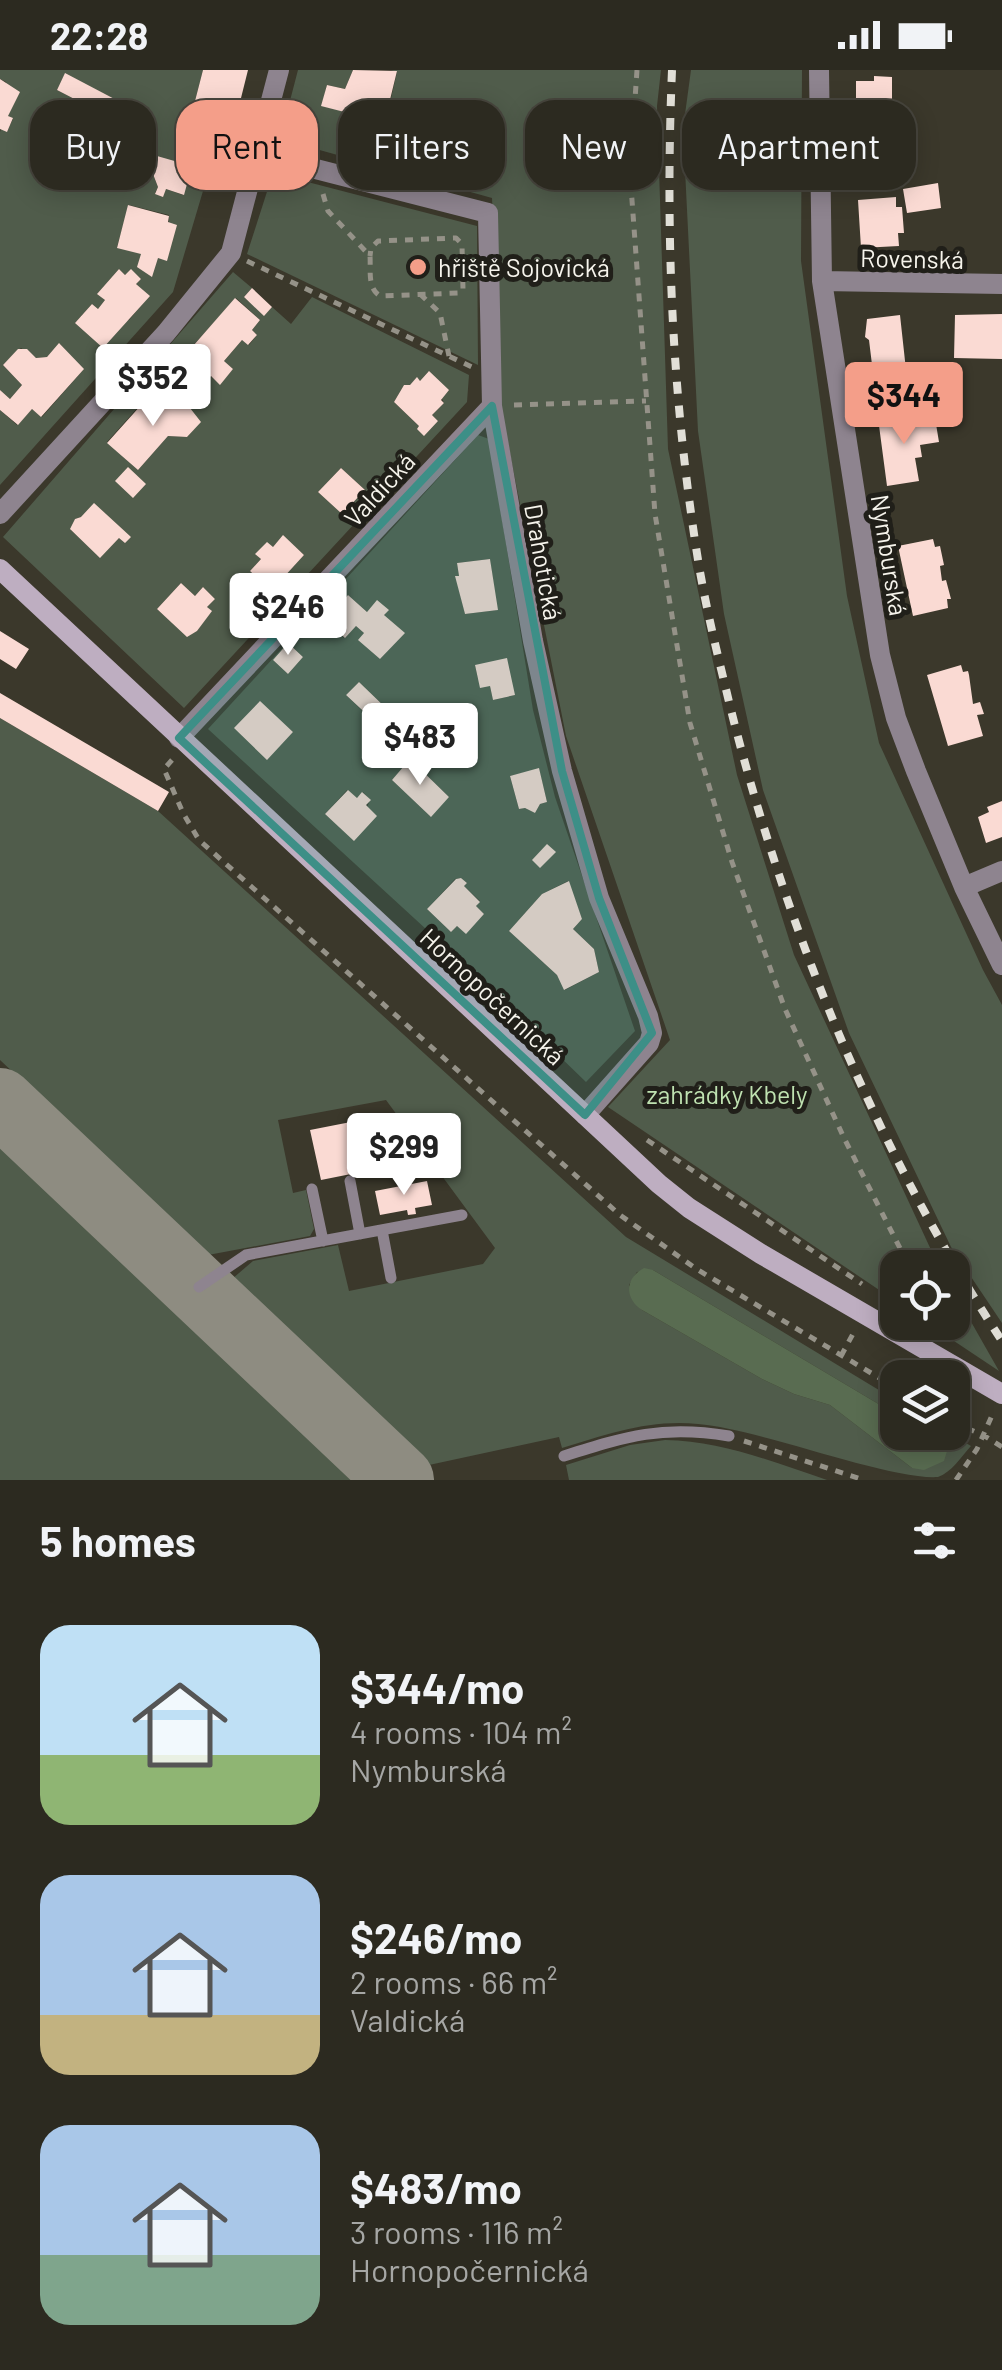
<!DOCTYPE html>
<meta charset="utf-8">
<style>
body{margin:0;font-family:Barlow,sans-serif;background:#38362d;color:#f1f3f6;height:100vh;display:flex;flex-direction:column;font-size:38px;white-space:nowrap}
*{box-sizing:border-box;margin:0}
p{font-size:32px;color:#a6a7a5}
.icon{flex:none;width:55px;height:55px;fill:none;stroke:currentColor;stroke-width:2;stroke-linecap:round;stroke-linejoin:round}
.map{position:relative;height:1410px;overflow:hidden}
.panel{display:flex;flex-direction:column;background:#2c2a20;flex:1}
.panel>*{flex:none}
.guide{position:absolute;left:30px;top:30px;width:942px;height:90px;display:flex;gap:20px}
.tools{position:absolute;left:880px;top:1180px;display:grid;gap:20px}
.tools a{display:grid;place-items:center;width:90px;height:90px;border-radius:20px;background:#2c2a20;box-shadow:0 5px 25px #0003,0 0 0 2px #48463e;font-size:50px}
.price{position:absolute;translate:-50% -85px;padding:0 22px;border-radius:10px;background:#fff;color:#222;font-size:32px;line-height:65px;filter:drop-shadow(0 2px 5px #0008)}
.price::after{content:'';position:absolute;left:50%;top:60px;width:30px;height:22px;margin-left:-15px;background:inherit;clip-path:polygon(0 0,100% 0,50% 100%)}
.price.current{background:#f49e89;color:#111}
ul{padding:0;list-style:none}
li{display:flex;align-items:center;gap:30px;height:250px;padding:0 40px}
li span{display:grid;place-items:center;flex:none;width:280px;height:200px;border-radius:30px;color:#555}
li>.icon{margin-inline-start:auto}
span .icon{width:120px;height:120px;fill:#fffc;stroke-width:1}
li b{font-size:42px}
h2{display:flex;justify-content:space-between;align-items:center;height:120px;padding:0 40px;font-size:42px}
.pill{padding:0 35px;border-radius:30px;background:#2c2a20;box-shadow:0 5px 25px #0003,0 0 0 2px #48463e;font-size:35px;line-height:90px}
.pill.current{background:#f49e89;color:#111}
.status{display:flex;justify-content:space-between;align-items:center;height:70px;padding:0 50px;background:#2c2a20;direction:ltr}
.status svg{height:28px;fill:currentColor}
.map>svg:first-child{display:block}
.green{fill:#505c4b;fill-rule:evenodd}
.forest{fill:#596c51}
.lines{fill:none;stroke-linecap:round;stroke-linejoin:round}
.taxiway{stroke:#8e8c81;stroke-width:68}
.building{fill:#fadad3}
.path{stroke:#959288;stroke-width:5;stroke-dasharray:8 8;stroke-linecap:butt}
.lane{stroke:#8e848f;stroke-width:11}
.street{stroke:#8e848f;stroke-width:20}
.secondary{stroke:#beaec1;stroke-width:20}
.rail{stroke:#e1dfd7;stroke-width:8;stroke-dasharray:12 12;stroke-linecap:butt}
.marked{fill:#3d8f87;fill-opacity:0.2;stroke:#3d8f87;stroke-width:8;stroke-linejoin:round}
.poi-dot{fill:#f49e89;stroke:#201f19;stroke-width:4}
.labels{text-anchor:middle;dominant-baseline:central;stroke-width:10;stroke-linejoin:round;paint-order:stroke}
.street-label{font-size:25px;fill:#f6f4ec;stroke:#201f19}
.poi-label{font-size:25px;fill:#f6f4ec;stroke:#201f19;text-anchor:start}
.park-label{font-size:25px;fill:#bfe2b1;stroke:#201f19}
</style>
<div class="status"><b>22:28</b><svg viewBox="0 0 49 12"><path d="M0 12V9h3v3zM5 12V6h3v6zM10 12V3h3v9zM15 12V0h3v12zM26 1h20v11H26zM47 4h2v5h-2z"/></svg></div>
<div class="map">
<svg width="1002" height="1410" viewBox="0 0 1002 1410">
<rect width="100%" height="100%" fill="#3b382b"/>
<path class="green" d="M0,0h203l-8,31 5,2 -4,17 16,4 -7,27 9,3 -41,138 -173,193v-75l17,15 15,-16 10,8 41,-47 -23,-26 -13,13 -11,1 -15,-10 -18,17 19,20 -12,14 -10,-9v-258l1,-3 6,2 6,-12 -5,-3 -2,-34 -6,-3zM65,4l78,40 -5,18 -81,-42zM158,87l25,38 -17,-6 -11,4 3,-6 -5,-13zM129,135l40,10 -2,45 -50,-13zM119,199l6,6 6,-5 10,9 -5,5 13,12 -20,24 -54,3 17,-19 6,5 7,-9 -7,-7z
M298,0h55l-8,19 -18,-4 -5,20 38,11 3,-11 25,6 9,-39 -6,-2h270l-4,36 11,343 69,326 57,180 145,312 -41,1 -1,34 -289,-195 62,-67 -104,-304 -65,-328 -9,-210 -212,-59z
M691,0h111l-1,191 46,335 32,147 104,227 19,35v318l-51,-76 -102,-214 -86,-243 -39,-176 -26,-183 -15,-302z
M273,103l204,53 1,139 -231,-111z
M233,202l19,16 -8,9 20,18 8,-8 19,17 21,-27 157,78 -2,27 -283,306 -181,-171zM236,228l24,22 -8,10 5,5 -8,10 -7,-5 -18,21 9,8 -13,15 -10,-8 -6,7 -25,-22zM428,302l16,31 -12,12 6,6 -19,5 -25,-24 10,-17h6l7,-7 3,3zM165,320l35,32 -13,15 -19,-1 -30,34 -31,-28 34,-38 11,10 5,-6 -5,-5zM341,398l24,22 -23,24 -24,-22zM81,447l49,20 -11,1 -19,19 -29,-27 4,-11zM283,466l21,19 -33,35 -21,-19 11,-12 -5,-5 17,-7zM181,513l14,13 8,-9 12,12 -8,8 4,4 -14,20 -10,5 -30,-27z
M478,365l11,4 44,271 22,87 80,234 -49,51 -123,-119 -255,-234zM490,489l7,51 -32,4 -9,-37 3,-1 -2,-13zM348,525l19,17 10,-11 11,9 -4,5 20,18 -24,26 -21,-19 5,-7 -8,-7 -12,12 -19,-18zM288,573l15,14 -15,17 -15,-14zM475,595l40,30 -22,5 -3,-14 -12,-7zM359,612l27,26 -12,14 -28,-27zM259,632l34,30 -26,27 -32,-31zM411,690l38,37 -19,19 -38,-36zM539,699l8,33 -7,2 -5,9 -10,-5 -6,1 -9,-33zM347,720l10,8 6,-6 7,8 -16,40 -29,-26zM461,808l6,5 -3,3 16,15 -4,5 8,8 -18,19 -9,-7 -6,6 -24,-23 28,-30zM568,811l14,38 -9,10 21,20 5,23 -34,18 -8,-15 -48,-44 33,-37z
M0,648l158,93 468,426 271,164v14l-244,-145 -16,2 -8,13 13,25 120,69 32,15 36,11 82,63 30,-27 -15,-8h22l22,13c-10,11 -19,26 -33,31 -50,3 -178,-48 -240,-53 -48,-5 -90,10 -136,24l-3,-11 -130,28 -197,-186 21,-18 85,-16 11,46 134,-27 12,-16 -109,-148 -108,20 15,73 13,-3 8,39 -4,7 -102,19 -208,-195z
M0,1069l360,341h-360z
M953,1220l46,81 -72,-48 25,-1z
M665,1370c57,1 108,22 162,40h-258l-3,-15 64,-20z"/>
<path class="forest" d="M644,1198l9,2 244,145 1,17c20,0 38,-2 49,19l-3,10 -20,9 -12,-2 -82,-63 -36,-11 -32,-15 -120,-69c-18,-12 -17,-32 2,-42z"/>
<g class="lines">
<path class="taxiway" d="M0,1032l400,378"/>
</g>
<path class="building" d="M203,0h45l-13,52 16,3 -3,11 -7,11 -13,7 -23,-3 7,-27 -16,-4 4,-17 -5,-2z
M353,0l44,1 -10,41 -24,-7 -3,11 -39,-10 6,-21 18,4z
M65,3l78,41 -5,18 -81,-42z
M874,6l18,1v71h-8v7h-11v-7h-17v-67h18z
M0,9l20,13 -12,24 5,2 -6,14 -7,-3z
M157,86l35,10 -8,29 -18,-6 -3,8 -8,-3 3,-7 -5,-13z
M856,92h38v17l-37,-1z
M938,113l3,25 -34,5 -4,-24z
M896,127v10h6l2,26h-6l1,13 -38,2 -3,-48z
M128,135l41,11 -1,6 9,3 -10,36 -9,-3 -6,19 -15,-10 4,-13 -24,-6z
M119,199l6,6 6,-6 10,10 -5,5 14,12 -47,52 -28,-25 17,-19 6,5 7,-9 -8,-6z
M252,218l20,19 -8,9 -20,-19z
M235,228l25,22 -8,10 5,5 -9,10 -6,-5 -18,21 9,8 -13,16 -9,-9 -7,7 -25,-21z
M1002,244v45l-48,-1 1,-43z
M900,245l6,55 -33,3 -4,-33 -4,-3 2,-18z
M59,273l25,26 -43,48 -9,-8 -14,16 -18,-15v-20l10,9 12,-14 -19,-20 15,-16h9l9,9 11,-1z
M429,301l20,19 -8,10 3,3 -12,12 6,6 -14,15 -7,-7 2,-3 -25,-24 10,-17h6l7,-8 3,4z
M164,320l26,18 11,14 -14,15 -19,-1 -30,34 -31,-27 35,-39 10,10 5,-6 -5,-4z
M907,344l1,8 13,-2 1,6 14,-2 3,18 -19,3 2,12 -7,1 4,23 -32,5 -9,-68z
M128,397l18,17 -13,14 -18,-17z
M341,398l24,22 -23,24 -24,-22z
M94,433l37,34 -6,6 -6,-5 -19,20 -30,-29 5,-10 6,-2z
M283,465l21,20 -33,36 -21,-20 11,-12 -6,-5 12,-12 6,5z
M933,469l2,8 5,-1 4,19 -4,1 2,15 4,-1 5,19h-4l1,9 -35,8 -15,-70z
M490,489l8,51 -33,4 -10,-38h4l-2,-13z
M181,513l14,13 8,-9 12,12 -8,8 5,4 -15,20 -10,6 -30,-28z
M348,525l19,17 10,-12 12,10 -5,5 21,18 -25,26 -22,-19 6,-7 -8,-7 -11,12 -20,-18z
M0,561l29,18 -13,20 -16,-10z
M288,573l15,14 -15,17 -15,-14z
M507,588l8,37 -22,5 -3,-14 -10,2 -5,-23z
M961,595l2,7 5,-1 1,4 4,29 7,-2 4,12 -7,1 6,21 -35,10 -21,-71z
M359,612l28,27 -12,13 -29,-27z
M0,623l169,99 -11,19 -158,-93z
M260,631l33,31 -26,28 -33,-32z
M410,689l39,38 -18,20 -39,-37z
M539,698l8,34 -7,2 -5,9 -10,-5 -6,1 -9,-33z
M348,720l9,8 5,-6 9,8 -5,5 11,11 -23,25 -29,-27z
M1002,731v36l-16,6 -8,-26 11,-5 -2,-5z
M547,774l9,8 -16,16 -8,-8z
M461,808l6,5 -3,3 16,16 -4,4 8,8 -18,20 -9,-8 -6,6 -24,-23 29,-30z
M569,811l13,38 -9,10 21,20 5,23 -35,18 -7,-15 -48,-44 33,-37z
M361,1050l10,50 -50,10 -11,-50z
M427,1111l5,24 -17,3 1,6 -8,1 -1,-5 -27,5 -5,-24z"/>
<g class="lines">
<path class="path" d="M637,0l-7,103 25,341 35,209 42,139 53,147 59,129 66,130
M323,124l5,17 42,45c1,14 -3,32 10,40l79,-3 4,-3 -1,-46 -6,-6 -78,3 -7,7 -1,8
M247,191l225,106
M420,224l20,19 9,43
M514,335l132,-4
M172,690l-8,9 19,44 16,27 421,375 78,55 200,119
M647,1070l215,144
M841,1286l13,-24
M952,1352l31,13 19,12
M744,1371l120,39
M956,1410l21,-31 17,-38"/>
<path class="lane" d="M350,1111l10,53
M312,1119l11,52
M382,1160l9,48
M199,1217l47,-32 216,-40
M564,1386c63,-20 99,-31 165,-20"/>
<path class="street" d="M819,0l3,211 58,374 16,63 20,53 48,116 38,78
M257,84l231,59 4,193 41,235 29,130 37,127 49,118 4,17 -3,10 -64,72
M822,211l180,3
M0,444l166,-181 65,-80 48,-183
M179,668l313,-332
M964,817l38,-16"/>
<path class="secondary" d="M0,499l659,615 30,24 72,46 241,140"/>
<path class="rail" d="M672,0c-7,167 0,331 27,496 8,47 20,94 31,140 56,224 145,442 272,635"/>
</g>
<path class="marked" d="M492,336l70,365 37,127 53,135 -67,82 -406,-377z"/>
<circle class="poi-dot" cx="418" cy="197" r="10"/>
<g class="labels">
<g class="street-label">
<text transform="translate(912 188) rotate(1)">Rovenská</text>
<text transform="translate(379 419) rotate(-47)">Valdická</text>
<text transform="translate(890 485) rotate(81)">Nymburská</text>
<text transform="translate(544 492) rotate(80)">Drahotická</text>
<text transform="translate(493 926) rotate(43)">Hornopočernická</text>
</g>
<g class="poi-label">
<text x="438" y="197">hřiště Sojovická</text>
</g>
<g class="park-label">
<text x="727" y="1024">zahrádky Kbely</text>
</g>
</g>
</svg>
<div class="tools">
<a><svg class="icon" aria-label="locate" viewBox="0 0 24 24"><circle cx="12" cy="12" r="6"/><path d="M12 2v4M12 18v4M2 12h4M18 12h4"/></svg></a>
<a><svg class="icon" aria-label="layers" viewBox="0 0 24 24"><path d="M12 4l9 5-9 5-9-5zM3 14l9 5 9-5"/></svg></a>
</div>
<b class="price" style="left:153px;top:359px">$352</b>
<b class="price current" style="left:904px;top:377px">$344</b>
<b class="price" style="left:288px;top:588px">$246</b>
<b class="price" style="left:420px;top:718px">$483</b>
<b class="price" style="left:404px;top:1128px">$299</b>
<div class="guide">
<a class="pill">Buy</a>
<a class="pill current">Rent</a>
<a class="pill">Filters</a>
<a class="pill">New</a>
<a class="pill">Apartment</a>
</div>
</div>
<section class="panel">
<h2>5 homes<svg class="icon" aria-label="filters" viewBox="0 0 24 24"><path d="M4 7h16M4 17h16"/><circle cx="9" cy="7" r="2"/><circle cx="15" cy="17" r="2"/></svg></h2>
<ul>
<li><span style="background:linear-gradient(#bfe0f5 65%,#8fb573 0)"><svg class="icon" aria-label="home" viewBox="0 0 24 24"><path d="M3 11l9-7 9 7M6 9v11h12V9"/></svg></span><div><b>$344/mo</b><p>4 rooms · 104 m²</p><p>Nymburská</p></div></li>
<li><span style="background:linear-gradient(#a9c7e8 70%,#c2b280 0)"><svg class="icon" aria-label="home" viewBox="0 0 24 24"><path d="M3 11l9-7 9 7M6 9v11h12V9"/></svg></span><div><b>$246/mo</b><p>2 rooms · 66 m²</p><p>Valdická</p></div></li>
<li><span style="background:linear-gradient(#a9c7e8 65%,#7fa58c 0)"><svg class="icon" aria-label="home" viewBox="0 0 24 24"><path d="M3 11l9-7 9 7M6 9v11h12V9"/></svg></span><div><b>$483/mo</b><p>3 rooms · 116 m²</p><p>Hornopočernická</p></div></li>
</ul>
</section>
